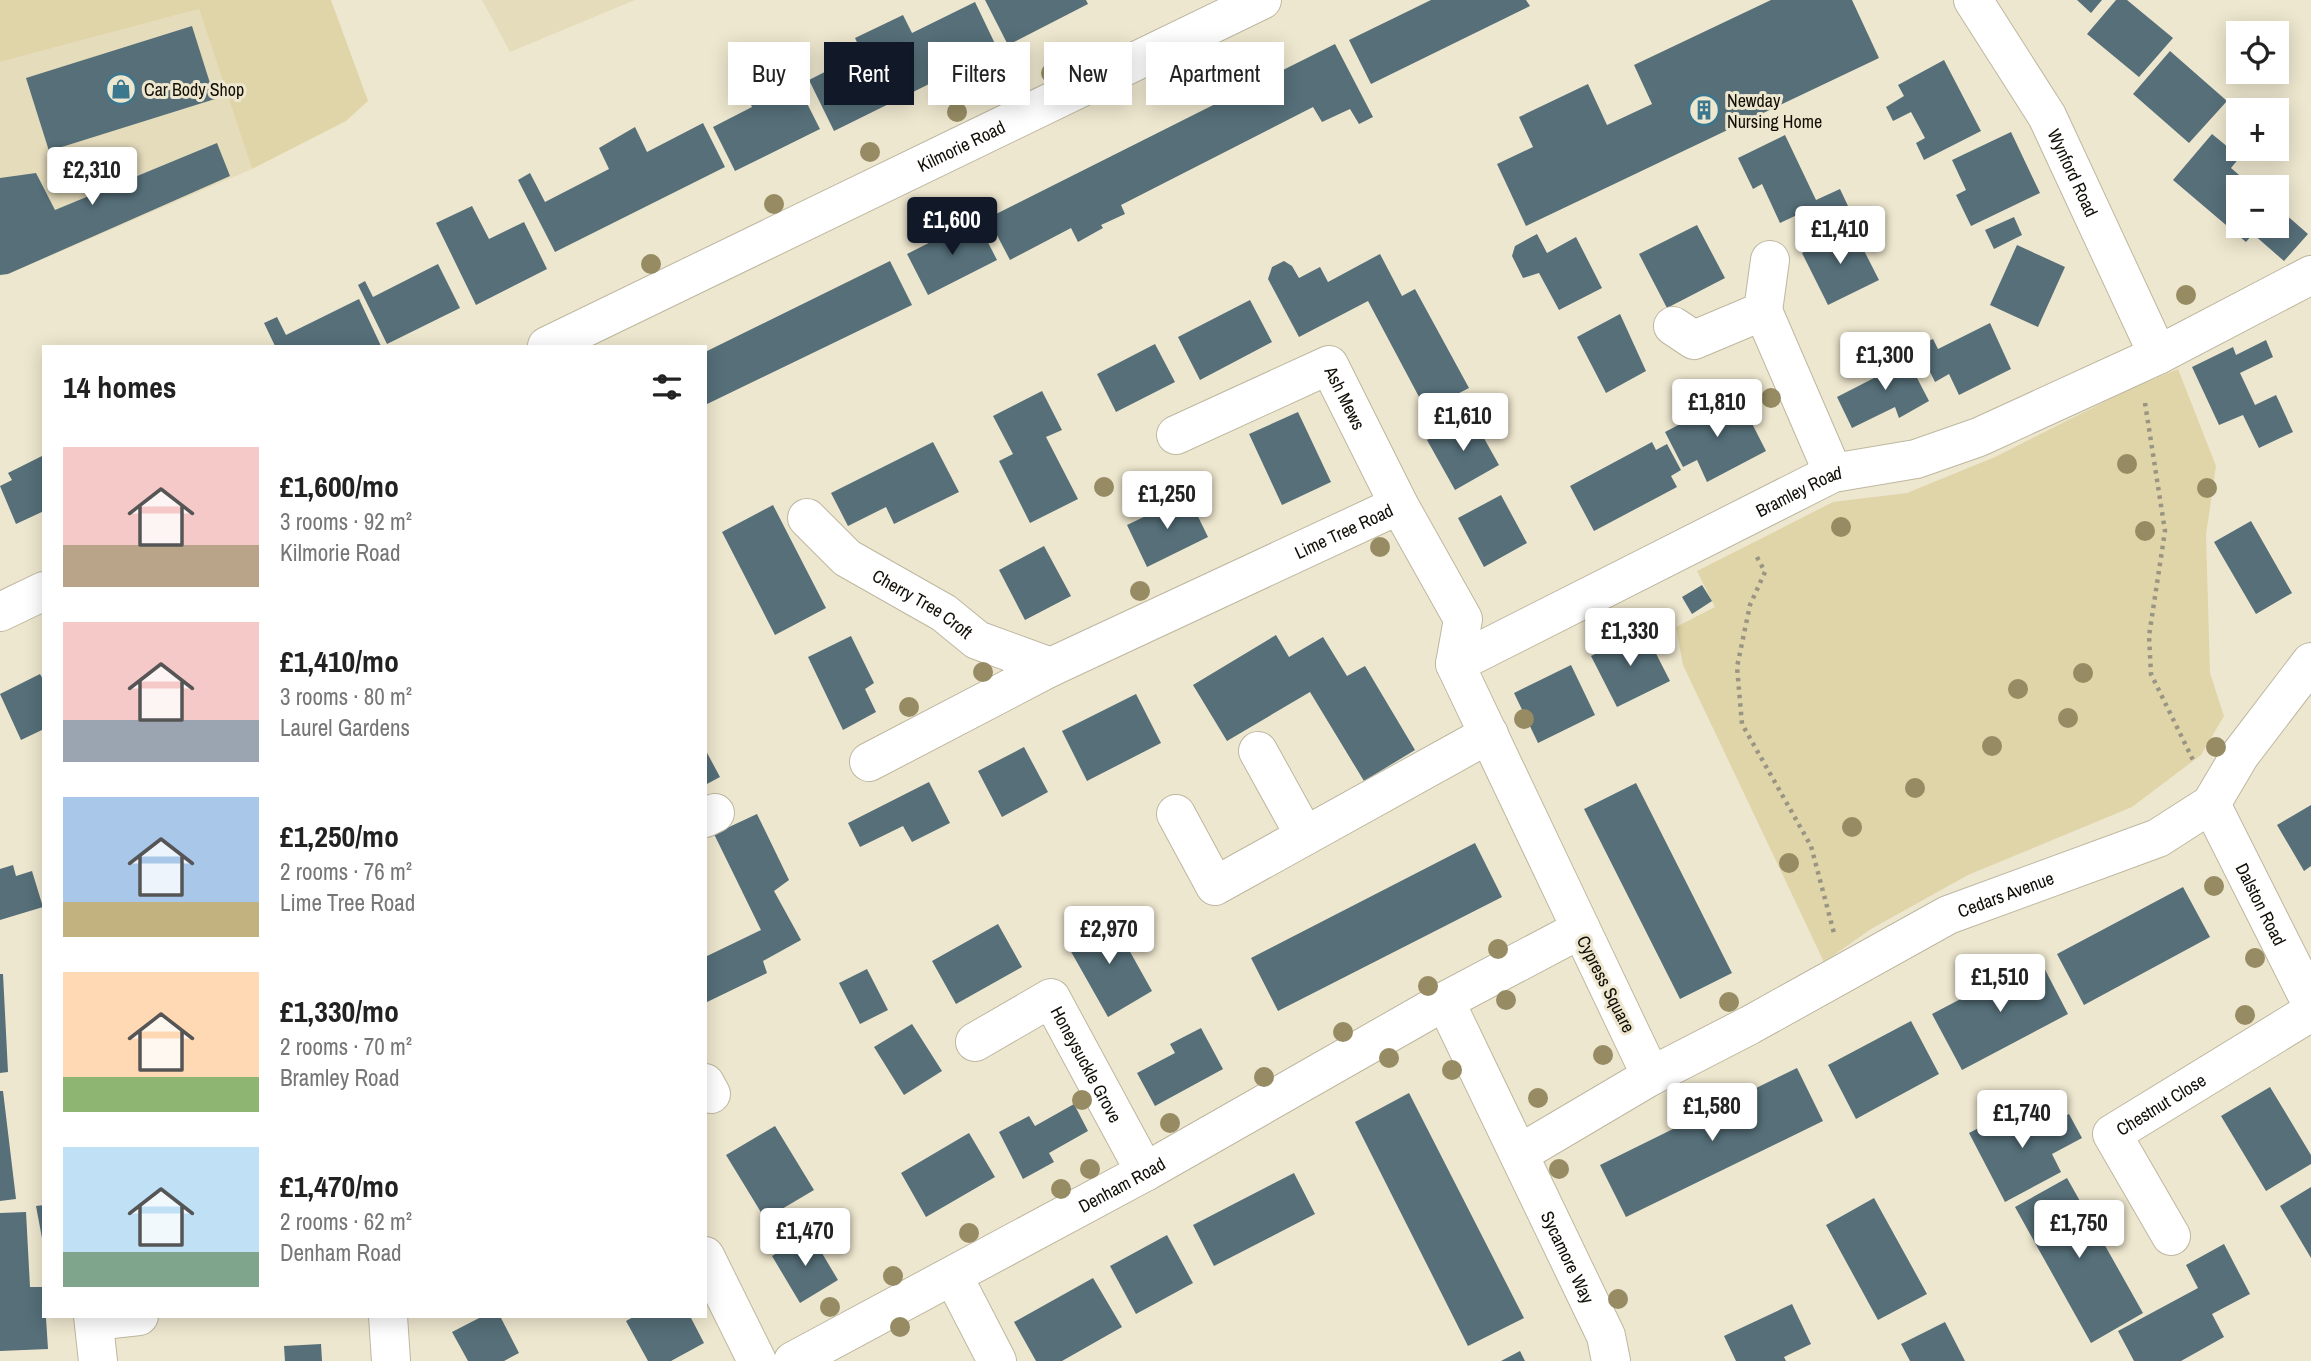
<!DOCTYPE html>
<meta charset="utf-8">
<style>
body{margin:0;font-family:"Archivo Narrow",sans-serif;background:#f2f2f2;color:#222;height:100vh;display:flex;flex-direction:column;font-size:26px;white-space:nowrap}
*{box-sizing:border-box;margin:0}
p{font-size:23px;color:#767676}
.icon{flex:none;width:38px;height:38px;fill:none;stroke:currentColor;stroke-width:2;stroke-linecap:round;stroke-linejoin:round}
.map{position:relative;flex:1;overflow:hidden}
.side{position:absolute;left:42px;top:345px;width:665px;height:973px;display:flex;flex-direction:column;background:#fff;border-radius:0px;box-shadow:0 4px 18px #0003}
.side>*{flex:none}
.guide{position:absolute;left:728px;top:42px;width:665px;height:63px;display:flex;gap:14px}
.buttons{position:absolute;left:2226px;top:21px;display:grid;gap:14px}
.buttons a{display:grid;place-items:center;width:63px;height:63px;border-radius:0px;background:#fff;box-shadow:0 4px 18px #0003;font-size:35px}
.price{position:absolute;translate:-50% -60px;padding:0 16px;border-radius:7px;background:#fff;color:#222;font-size:23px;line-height:46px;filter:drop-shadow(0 2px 4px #0008)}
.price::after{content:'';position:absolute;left:50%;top:42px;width:21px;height:16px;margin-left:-10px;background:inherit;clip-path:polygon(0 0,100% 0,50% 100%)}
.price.active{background:#111827;color:#fff}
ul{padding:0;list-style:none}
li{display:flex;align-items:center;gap:21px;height:175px;padding:0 21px}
li span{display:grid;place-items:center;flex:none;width:196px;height:140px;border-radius:0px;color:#555}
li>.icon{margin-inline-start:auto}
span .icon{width:84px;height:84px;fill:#fffc;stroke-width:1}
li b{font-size:30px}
h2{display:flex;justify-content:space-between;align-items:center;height:84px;padding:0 21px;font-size:30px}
.tag{padding:0 24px;border-radius:0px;background:#fff;box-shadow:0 4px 18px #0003;font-size:24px;line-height:63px}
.tag.active{background:#111827;color:#fff}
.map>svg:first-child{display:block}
.built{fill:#e5dcbc}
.green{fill:#e0d4a9}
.building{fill:#566f79}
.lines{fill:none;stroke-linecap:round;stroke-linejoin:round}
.minor-casing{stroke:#beb7a0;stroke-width:40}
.path{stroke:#9a9583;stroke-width:4.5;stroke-dasharray:3.5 5;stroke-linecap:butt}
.minor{stroke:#fff;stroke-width:38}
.tree{fill:#968b62}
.labels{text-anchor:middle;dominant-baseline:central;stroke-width:6;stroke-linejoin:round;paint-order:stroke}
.poi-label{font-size:18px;fill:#120f07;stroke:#eee7cf;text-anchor:start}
.street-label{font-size:18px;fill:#120f07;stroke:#eee7cf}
</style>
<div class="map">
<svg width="2311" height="1361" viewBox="0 0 2311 1361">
<rect width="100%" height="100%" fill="#eee7cf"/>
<path class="built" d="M482,0h153l-125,52z
M199,9l53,160 -244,105 -8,1v-213z"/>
<path class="green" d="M0,0h331l37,101 -22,20 -94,48 -53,-160 -199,53z
M2178,369l38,97 -10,69 4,138 14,43 -23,39 -69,52 -164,68 -97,54 -47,33 -141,-297 -7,-38 39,-20 -18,-36 136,-69 74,-9 88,-36 133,-67z"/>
<path class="building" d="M985,0h101l2,4 -80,41z
M1431,0h95l4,6 -159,78 -22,-44z
M1771,0h81l27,58 -353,168 -29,-62 36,-17 -14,-30 69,-33 19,41 45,-21 -18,-39z
M2077,0h25l-11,13z
M2116,0h11l46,38 -34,39 -52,-43z
M975,2l23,48 -164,81 -25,-51 53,-27 -7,-15 48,-23 9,18z
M192,26l23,73 -166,52 -23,-73z
M1335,44l38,73 -14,7 -9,-15 -28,13 -9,-15 -192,98 4,9 -24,11 2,3 -25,14 -7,-14 -61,32 -22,-42z
M2170,51l57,50 -38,42 -56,-49z
M1944,60l37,71 -57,29 -8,-17 9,-5 -14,-26 -18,9 -7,-14 18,-11 -6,-11z
M789,68l31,61 -85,42 -22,-44 39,-20 -8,-16z
M703,123l22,44 -170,85 -37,-72 12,-7 15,29 64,-33 -10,-21 36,-21 12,25z
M2011,132l29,61 -69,33 -15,-31 10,-5 -14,-30z
M2212,134l28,23 -9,11 22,19h-15v39h39v-19l31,27 -24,27 -31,-27 -7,8 -73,-62z
M1785,135l31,65 24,-11 8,17 -28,13 -6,-12 -34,16 -18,-39 -9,5 -15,-31z
M217,143l13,33 -222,98 -8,1v-97l36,-5 19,37z
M472,206l17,33 35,-17 23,47 -71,36 -40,-82z
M2014,217l8,18 -28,14 -9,-19z
M976,219l21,41 -69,35 -21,-41z
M1697,225l28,53 -58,30 -28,-54z
M1852,227l27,53 -51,25 -26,-52z
M1537,234l10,19 29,-16 26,51 -43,22 -20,-37 -16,5 -11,-22 3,-10z
M2017,245l48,22 -27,60 -48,-22z
M1380,254l22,42 13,-7 54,99 -43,22 -58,-109 -69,36 -31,-58 4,-12 12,-6 8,5 7,12 21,-11 8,15z
M890,261l22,44 -207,100v-53z
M438,264l22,44 -73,36 -29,-59 7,-4 8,16z
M359,299l22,47h-106l-11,-23 13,-6 9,18z
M1250,300l22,42 -72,38 -22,-43z
M1620,314l26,57 -40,22 -29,-56z
M1990,323l21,46 -52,26 -10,-21 -14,8 -18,-36 16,-7 5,10z
M2266,340l7,17 -33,16 15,32 21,-10 17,37 -34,16 -16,-33 -24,10 -27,-58 41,-20 3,8z
M1155,344l20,38 -59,30 -19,-38z
M1903,351l26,50 -30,17 -4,-11 -43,21 -15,-31 39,-20 -4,-9z
M1042,391l20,39 -16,7 32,62 -48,24 -31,-62 14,-7 -20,-38z
M1737,394l29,57 -59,31 -10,-22 -14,7 -18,-35z
M1298,412l33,70 -49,23 -33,-71z
M1471,415l28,50 -44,25 -28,-50z
M933,442l26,50 -65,32 -8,-17 -38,19 -17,-33z
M1652,442l4,8 11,-6 14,26 -10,6 6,11 -83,44 -24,-45z
M44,455v56l-28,13 -16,-38 12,-6 -4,-7z
M1501,495l26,48 -43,24 -26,-49z
M1188,496l20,41 -61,30 -20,-42z
M773,505l53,103 -51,27 -53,-103z
M2251,521l41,72 -36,21 -42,-72z
M1044,546l27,50 -46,24 -26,-50z
M1702,585l10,16 -20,13 -10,-17z
M1644,630l26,51 -53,26 -26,-51z
M1276,635l13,22 34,-20 24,39 18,-10 50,84 -51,31 -54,-89 -83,49 -34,-56z
M851,636l23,47 -9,6 11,23 -33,18 -35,-73z
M1571,665l24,50 -57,28 -24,-50z
M40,674l4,7v48l-23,11 -21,-46z
M1136,694l25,49 -74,38 -25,-50z
M1024,747l24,45 -46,25 -24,-46z
M705,749l15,28 -15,8z
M929,782l21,41 -38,19 -9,-16 -43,21 -12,-24z
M1636,783l96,190 -52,26 -96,-190z
M2311,805v61l-7,5 -27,-46z
M757,814l32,66 -15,11 27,49 -38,21 4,12 -62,30v-46l56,-27 -47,-96z
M1475,843l27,54 -224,114 -27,-53z
M13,865l3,11 16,-5 11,36 -43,13v-51z
M2183,887l27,50 -126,68 -27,-51z
M1110,916l42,75 -44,26 -43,-76z
M998,924l24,43 -66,37 -24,-43z
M2039,958l29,56 -106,56 -30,-56z
M867,969l21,41 -28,14 -21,-41z
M0,974h3l5,98 -8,1z
M1911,1021l28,53 -83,45 -28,-54z
M912,1024l30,47 -38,24 -30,-48z
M1201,1028l22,41 -68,37 -18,-33 38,-20 -5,-9z
M1797,1068l26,53 -197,96 -26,-52z
M2270,1087l41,68v9l-45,27 -45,-75z
M0,1091h3l13,108 -16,2z
M1409,1093l115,225 -56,28 -113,-224z
M1074,1104l14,27 -39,22 5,9 -31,17 -24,-47 30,-16 6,10z
M2025,1104l13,26 31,-16 13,24 -30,16 9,18 -56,30 -36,-69z
M775,1126l39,64 -49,29 -39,-64z
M969,1133l26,44 -69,40 -25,-44z
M1294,1173l21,41 -101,52 -21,-41z
M2067,1178l76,135 -52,30 -76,-136z
M2311,1187v71l-31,-52z
M1874,1198l53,96 -49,26 -52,-95z
M44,1205v33h-2l-6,-32z
M26,1212l4,75h14l4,62 -48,2v-138z
M810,1233l28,47 -38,23 -28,-47z
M1167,1235l26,48 -57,31 -26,-48z
M2224,1244l26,50 -38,20 12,23 -43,24h-47l-16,-30 80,-43 -12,-23z
M1093,1278l29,49 -60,34h-26l-22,-39z
M1792,1304l19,40 -27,13 2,4h-50l-12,-25z
M483,1316h17l19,37 -15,8h-36l-16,-29z
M635,1316h55l14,27 -33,18h-23l-22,-40z
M1945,1322l20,39h-55l-9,-17z
M321,1344l1,17h-37l-1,-15z
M1520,1351l5,10h-24z"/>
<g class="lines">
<g class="minor-casing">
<g id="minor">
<path id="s1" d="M1973,0l74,116 111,239"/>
<path d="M1763,311l70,162"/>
<path d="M1673,326l21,14 69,-29 7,-51"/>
<path id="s2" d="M547,346l715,-346"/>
<path id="s3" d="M1176,435l153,-70 70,140"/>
<path id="s4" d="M807,518l40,40 97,55 33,27 74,27"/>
<path d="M0,612l44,-21"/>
<path id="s5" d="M1455,664l378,-191 83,-14 63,-22 179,-82 153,-80"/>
<path d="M1258,751l47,85"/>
<path id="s6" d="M869,762l182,-95 348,-162 64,114 -8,45 126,265"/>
<path id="s7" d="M2211,804l100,199"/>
<path d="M1176,814l39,72 274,-152"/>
<path d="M705,818l10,-5"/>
<path id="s8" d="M975,1042l76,-44 94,174"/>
<path id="s9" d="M1651,1076l99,-51 198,-110 210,-77 53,-34 29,-49 71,-93"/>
<path d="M705,1083l6,11"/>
<path id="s10" d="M1519,1154l132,-78 -70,-147 -136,72 161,335 5,25"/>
<path id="s11" d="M2171,1236l-59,-102 199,-122"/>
<path d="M705,1256l52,105"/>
<path d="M953,1276l44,85"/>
<path d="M93,1316l5,45"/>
<path d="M388,1316l3,45"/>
<path d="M94,1321l45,-5"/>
<path id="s12" d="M793,1361l352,-189 300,-171"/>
</g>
</g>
<path class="path" d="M2145,403l20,128 -16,105 2,38 42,86
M1757,557l8,15 -15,33 -13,62 5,57 69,122 23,87"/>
<use href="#minor" class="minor"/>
</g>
<g class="tree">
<circle cx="1051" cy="73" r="10"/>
<circle cx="957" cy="112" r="10"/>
<circle cx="870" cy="152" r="10"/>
<circle cx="774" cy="204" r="10"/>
<circle cx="651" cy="264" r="10"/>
<circle cx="2186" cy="295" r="10"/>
<circle cx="1771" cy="398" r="10"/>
<circle cx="2127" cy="464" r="10"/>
<circle cx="1104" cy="487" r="10"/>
<circle cx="2207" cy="488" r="10"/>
<circle cx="1841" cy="527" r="10"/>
<circle cx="2145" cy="531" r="10"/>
<circle cx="1380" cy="547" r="10"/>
<circle cx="1140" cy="591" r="10"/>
<circle cx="983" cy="672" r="10"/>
<circle cx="2083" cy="673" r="10"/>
<circle cx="2018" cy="689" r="10"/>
<circle cx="909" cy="707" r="10"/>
<circle cx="2068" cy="718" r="10"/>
<circle cx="1524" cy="719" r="10"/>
<circle cx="1992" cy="746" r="10"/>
<circle cx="2216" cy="747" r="10"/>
<circle cx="1915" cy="788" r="10"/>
<circle cx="1852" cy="827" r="10"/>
<circle cx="1789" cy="863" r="10"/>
<circle cx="2214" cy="886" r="10"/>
<circle cx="1498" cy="949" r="10"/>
<circle cx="2255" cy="958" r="10"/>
<circle cx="1428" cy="986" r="10"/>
<circle cx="1506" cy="1000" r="10"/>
<circle cx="1729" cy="1002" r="10"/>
<circle cx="2245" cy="1015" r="10"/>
<circle cx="1343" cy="1032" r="10"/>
<circle cx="1603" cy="1055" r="10"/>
<circle cx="1389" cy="1058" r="10"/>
<circle cx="1452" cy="1070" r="10"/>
<circle cx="1264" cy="1077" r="10"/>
<circle cx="1538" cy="1098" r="10"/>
<circle cx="1082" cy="1100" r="10"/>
<circle cx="1170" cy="1123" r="10"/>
<circle cx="1090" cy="1169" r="10"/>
<circle cx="1559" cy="1169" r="10"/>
<circle cx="1061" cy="1189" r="10"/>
<circle cx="969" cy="1233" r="10"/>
<circle cx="893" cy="1276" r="10"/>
<circle cx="1618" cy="1299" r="10"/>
<circle cx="830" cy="1307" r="10"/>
<circle cx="900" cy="1327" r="10"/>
</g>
<defs>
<g id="shop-ring" transform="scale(1.575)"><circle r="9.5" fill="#eee7cf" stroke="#3b778e" stroke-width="1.5"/><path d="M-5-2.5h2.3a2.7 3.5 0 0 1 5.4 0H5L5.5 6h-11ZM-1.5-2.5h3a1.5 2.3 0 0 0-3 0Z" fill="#3b778e"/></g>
<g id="building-ring" transform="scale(1.575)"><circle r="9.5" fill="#eee7cf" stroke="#3b778e" stroke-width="1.5"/><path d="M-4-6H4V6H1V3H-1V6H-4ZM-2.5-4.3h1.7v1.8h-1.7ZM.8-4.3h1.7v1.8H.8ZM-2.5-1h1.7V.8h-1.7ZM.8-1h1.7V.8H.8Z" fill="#3b778e"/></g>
</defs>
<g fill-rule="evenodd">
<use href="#shop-ring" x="121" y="89"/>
<use href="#building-ring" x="1704" y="110"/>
</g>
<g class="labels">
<g class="poi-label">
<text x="144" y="89">Car Body Shop</text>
<text x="1727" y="100">Newday<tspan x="1727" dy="21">Nursing Home</tspan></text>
</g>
<g class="street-label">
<text stroke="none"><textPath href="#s2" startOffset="460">Kilmorie Road</textPath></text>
<text stroke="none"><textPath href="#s1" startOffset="200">Wynford Road</textPath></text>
<text stroke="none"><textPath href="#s3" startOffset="205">Ash Mews</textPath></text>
<text stroke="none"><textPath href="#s5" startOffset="385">Bramley Road</textPath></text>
<text stroke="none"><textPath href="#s6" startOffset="528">Lime Tree Road</textPath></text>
<text stroke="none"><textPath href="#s4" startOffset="145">Cherry Tree Croft</textPath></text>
<text stroke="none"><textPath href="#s9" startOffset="399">Cedars Avenue</textPath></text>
<text stroke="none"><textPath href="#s7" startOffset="112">Dalston Road</textPath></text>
<text transform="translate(1606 984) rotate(63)">Cypress Square</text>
<text stroke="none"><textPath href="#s8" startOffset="163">Honeysuckle Grove</textPath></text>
<text stroke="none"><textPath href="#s11" startOffset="175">Chestnut Close</textPath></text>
<text stroke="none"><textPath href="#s12" startOffset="373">Denham Road</textPath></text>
<text stroke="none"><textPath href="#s10" startOffset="754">Sycamore Way</textPath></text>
</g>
</g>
</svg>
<div class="buttons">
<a><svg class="icon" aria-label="locate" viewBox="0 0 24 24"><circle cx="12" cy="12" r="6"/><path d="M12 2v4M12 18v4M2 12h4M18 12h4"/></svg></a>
<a>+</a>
<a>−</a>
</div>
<b class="price" style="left:92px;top:207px">£2,310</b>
<b class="price active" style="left:952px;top:257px">£1,600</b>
<b class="price" style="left:1840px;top:266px">£1,410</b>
<b class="price" style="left:1885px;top:392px">£1,300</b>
<b class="price" style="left:1717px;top:439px">£1,810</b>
<b class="price" style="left:1463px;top:453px">£1,610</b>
<b class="price" style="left:1167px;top:531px">£1,250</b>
<b class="price" style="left:1630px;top:668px">£1,330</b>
<b class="price" style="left:1109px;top:966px">£2,970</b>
<b class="price" style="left:2000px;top:1014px">£1,510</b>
<b class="price" style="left:1712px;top:1143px">£1,580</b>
<b class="price" style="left:2022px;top:1150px">£1,740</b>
<b class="price" style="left:2079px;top:1260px">£1,750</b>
<b class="price" style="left:805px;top:1268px">£1,470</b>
<div class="guide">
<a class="tag">Buy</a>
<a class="tag active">Rent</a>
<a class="tag">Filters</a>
<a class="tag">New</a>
<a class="tag">Apartment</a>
</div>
<section class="side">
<h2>14 homes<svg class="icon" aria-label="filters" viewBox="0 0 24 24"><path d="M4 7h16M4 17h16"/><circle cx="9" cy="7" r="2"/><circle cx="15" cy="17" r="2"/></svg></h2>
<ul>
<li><span style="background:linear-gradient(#f6c9c9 70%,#b9a48a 0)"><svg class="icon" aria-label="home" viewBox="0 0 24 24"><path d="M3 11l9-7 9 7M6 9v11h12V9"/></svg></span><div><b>£1,600/mo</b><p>3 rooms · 92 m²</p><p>Kilmorie Road</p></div></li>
<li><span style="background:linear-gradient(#f6c9c9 70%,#9aa5b1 0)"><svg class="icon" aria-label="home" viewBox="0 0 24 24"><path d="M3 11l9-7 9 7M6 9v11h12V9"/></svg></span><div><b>£1,410/mo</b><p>3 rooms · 80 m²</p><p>Laurel Gardens</p></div></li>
<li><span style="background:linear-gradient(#a9c7e8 75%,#c2b280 0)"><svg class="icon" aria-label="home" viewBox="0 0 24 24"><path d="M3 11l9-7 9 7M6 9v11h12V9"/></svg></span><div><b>£1,250/mo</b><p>2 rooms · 76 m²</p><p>Lime Tree Road</p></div></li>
<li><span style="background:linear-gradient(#ffd9b3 75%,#8fb573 0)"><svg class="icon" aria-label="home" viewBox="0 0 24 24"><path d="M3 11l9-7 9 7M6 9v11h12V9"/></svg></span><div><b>£1,330/mo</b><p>2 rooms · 70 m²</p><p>Bramley Road</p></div></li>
<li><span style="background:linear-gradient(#bfe0f5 75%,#7fa58c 0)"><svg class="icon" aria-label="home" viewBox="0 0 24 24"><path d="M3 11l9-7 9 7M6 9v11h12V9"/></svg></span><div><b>£1,470/mo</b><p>2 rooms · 62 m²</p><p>Denham Road</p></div></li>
</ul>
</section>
</div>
